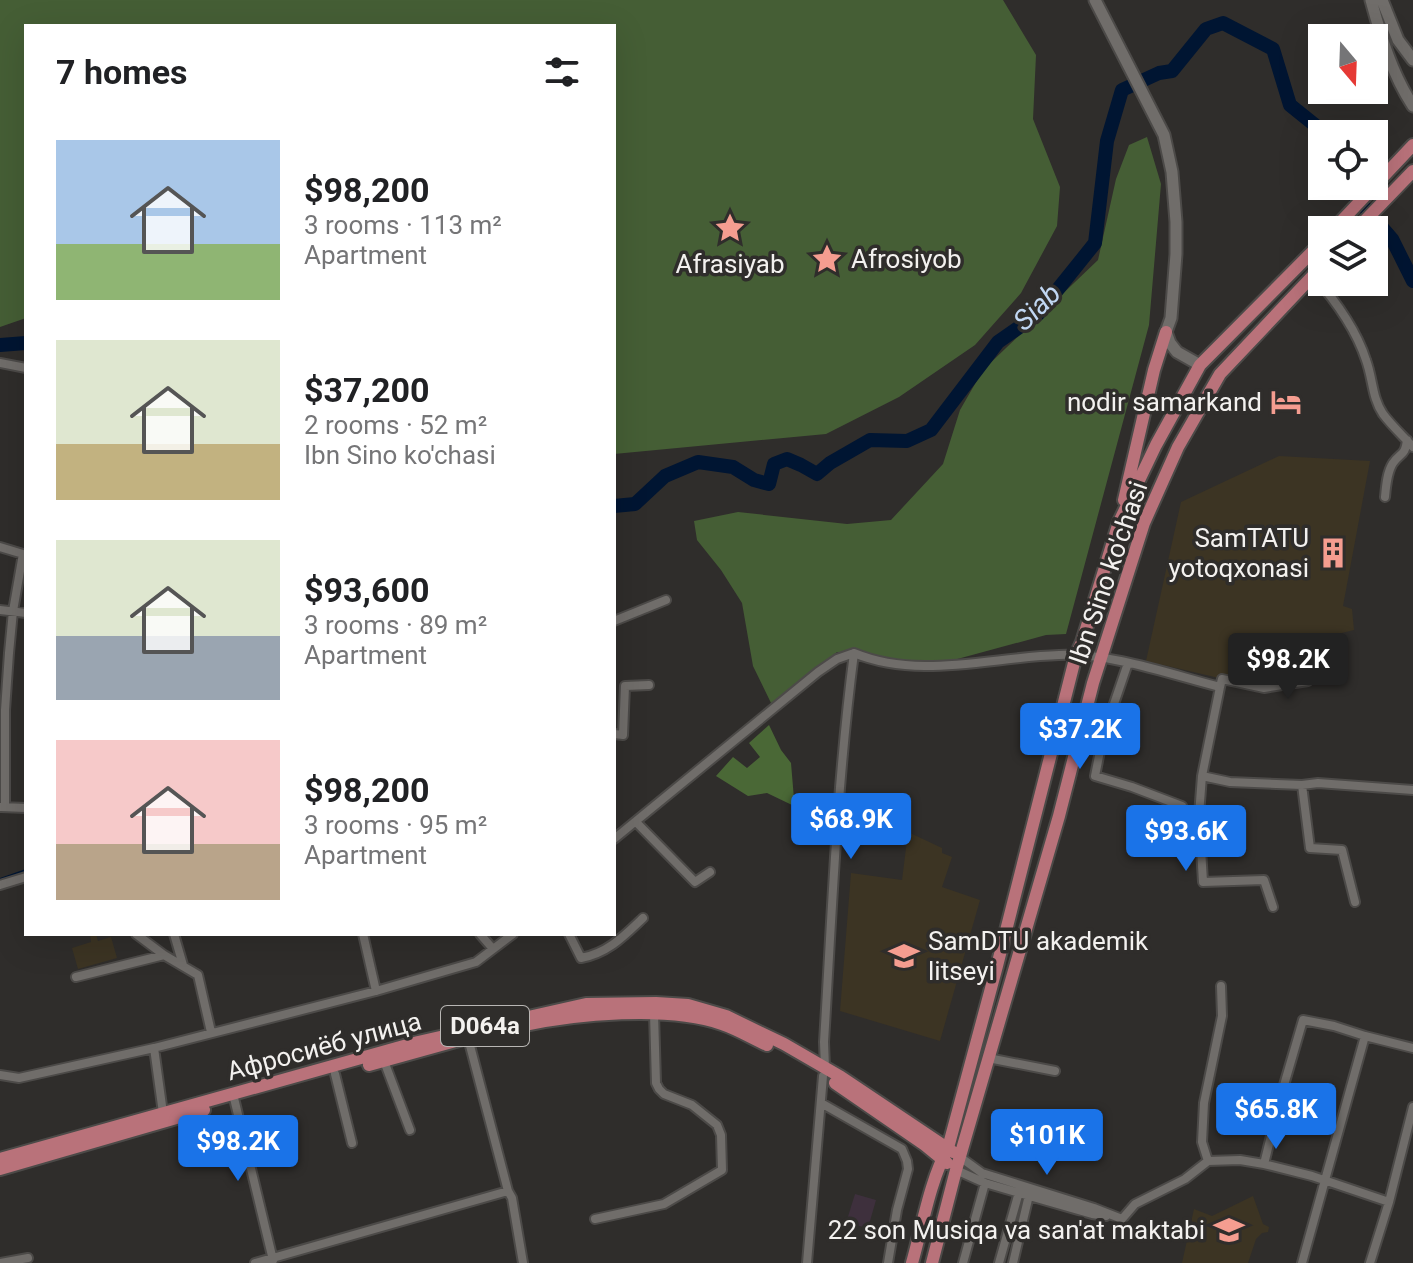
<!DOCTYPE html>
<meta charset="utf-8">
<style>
body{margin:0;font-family:Roboto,sans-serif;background:#f6f6f6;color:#202124;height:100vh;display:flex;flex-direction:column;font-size:30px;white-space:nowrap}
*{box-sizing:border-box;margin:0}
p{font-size:26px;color:#757577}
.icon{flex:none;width:44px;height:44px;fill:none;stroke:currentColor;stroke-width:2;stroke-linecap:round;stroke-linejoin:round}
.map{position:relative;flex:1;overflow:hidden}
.panel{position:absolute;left:24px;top:24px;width:592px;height:912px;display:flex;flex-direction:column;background:#fff;border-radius:0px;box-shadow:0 8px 32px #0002}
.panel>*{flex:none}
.needle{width:52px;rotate:161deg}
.tools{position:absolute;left:1308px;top:24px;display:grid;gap:16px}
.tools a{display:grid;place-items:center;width:80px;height:80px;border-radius:0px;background:#fff;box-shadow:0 8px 32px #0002;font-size:40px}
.price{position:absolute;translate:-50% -68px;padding:0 18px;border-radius:8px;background:#1a73e8;color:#fff;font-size:26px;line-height:52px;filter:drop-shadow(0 2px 4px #0008)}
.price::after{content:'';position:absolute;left:50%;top:48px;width:24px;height:18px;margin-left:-12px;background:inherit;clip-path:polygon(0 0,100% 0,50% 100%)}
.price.current{background:#222;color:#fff}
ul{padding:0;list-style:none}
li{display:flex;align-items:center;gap:24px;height:200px;padding:0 32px}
li span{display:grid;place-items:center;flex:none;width:224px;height:160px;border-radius:0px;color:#555}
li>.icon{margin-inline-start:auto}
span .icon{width:96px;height:96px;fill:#fffc;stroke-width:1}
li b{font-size:34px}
h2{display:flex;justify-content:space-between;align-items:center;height:96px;padding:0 32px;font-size:34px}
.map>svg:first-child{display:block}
.commercial{fill:#3e303d}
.education{fill:#3c3423}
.green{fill:#455e35}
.forest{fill:#4a6836}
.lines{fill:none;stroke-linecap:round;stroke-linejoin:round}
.stream{stroke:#001532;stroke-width:2}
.river{stroke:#001532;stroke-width:14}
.street-casing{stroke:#4c4a48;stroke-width:12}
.secondary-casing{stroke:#4c4a48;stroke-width:15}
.primary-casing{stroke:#4c4a48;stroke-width:16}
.street{stroke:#706d6a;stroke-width:8}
.secondary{stroke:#706d6a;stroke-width:11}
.primary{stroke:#b9727a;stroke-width:12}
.labels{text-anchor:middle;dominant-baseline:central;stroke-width:7;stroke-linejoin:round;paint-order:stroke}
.shield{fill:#2f2d2b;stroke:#b8b6b4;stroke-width:2}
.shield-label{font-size:24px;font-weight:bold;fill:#f3f1ef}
.poi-label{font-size:26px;fill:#f3f1ef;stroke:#2f2d2b;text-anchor:end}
.street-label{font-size:26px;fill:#f3f1ef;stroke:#2f2d2b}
.water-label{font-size:28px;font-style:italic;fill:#c1d7f3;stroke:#2f2d2b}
</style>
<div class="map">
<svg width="1413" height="1263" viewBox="0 0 1413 1263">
<rect width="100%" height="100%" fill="#2f2d2b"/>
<path class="commercial" d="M855,1194l21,6 -8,28 -22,-5z"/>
<path class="education" d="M1279,456l91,5 -27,145 9,3 2,21 -52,13 8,22 -4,3 2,13 -46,7 -116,-27 35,-159z
M908,832l34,16v5l10,4 -10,30 38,13 -40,141 -100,-30 11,-138 51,7z
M90,934h6l2,7 13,-4 6,21 -39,11 -6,-21 19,-6z
M1253,1196l10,28 6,3 -1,5 -6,1 -6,6 -8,24h-66l12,-54 18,7z"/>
<path class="green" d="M0,0h1003l33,55 -3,64 27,68 -3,39 -36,67 -46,52 -76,52 -73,37 -212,20v-428h-588v292l-26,9z
M1147,137l14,47 -12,141 -83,309 -20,1 -118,32 -62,-13 -29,-2 -65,53 -19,-39 -11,-63 -21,-33 -24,-30 -3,-19 44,-9 109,12 44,-4 52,-56 17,-54 23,-40 115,-110 18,-81 13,-34z"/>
<path class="forest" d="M769,725l12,25 10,13 3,36 -2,6 -25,-12 -19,3 -32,-20 17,-19 14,11 13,-11 -11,-14z"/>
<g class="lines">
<path class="stream" d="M0,879l26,-9"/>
<path class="river" d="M1346,186l46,53 21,42
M0,345l26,-2
M614,506l21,-2 30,-28 33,-14 35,5 21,13 15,4 5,-20 13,-5 14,6 16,9 13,-11 40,-23 37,1 24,-11 67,-88 40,-28 57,-71 12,-102 15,-51 37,-17 13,-2 34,-42 17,-6 50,26 17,56 36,29"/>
<g class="street-casing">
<path id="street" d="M1313,275c22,25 43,54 53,85 7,19 6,38 17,54 9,12 20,22 30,33
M0,363l26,5
M1385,497c1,-11 2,-25 8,-34 8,-11 12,-7 14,-23
M0,547l23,7 -10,57 -4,42 -4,57v97
M0,610l26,3
M614,621l52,-21
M1128,663l-25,73 -8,40 37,11 50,19
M1220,687l2,-8 42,9 44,-7 -2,-9
M614,734l9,1 2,-49 24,-1
M1202,776l-3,39 4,67 61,-2 9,27
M1302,785l8,63 32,2 13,52
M1,807l25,1
M636,822l59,60 15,-10
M614,839l204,-167 19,-13 17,-6c65,27 137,4 205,2 53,-2 110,19 161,32l-18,89 28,6 72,3 16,-2 95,7
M0,885l26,-8
M136,934l28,21 34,20 13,57
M174,934l9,31
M363,934l13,57
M480,934l13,15
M569,934l12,24c27,-5 43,-22 62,-40
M76,977l88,-22
M468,1038l40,153 4,7 11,65
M154,1048l9,65
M988,1058l67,13
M384,1061l26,69
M825,1068l-1,-26c8,-130 13,-260 30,-389
M335,1074l17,69
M0,1075l19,3 135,-30 222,-57 100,-29 37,-28
M233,1094l40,166
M821,1103l81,46 5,12 1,8 -11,41 -9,53
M960,1157l22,16 112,35 28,11
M1208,1161l-6,-19 2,-39 18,-87 -1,-30
M1264,1164l18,-72 21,-72 31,6 31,10
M956,1170l29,13 107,31 14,2
M595,1219l69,-15 58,-34 -1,-35 -4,-10 -25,-20 -28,-11 -5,-5 -3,-6 -2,-70
M1122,1219l13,-15 50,-25 23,-18 32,-1 24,4 48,12 77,26 24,-95
M0,1263l28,-5
M255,1263l253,-72
M807,1263l16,-187
M963,1263l22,-80
M999,1263l20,-71
M1013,1263l16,-68
M1302,1263l63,-227 48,12
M1370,1263l19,-61"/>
</g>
<g class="secondary-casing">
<path id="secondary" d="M1095,0l69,135 8,37 4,50v32l-5,64 -5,14 4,11 7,9 23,13
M1371,0c10,37 21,74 42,106
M1382,0l16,40 15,20"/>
</g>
<g class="primary-casing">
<path id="primary" d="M1333,230l80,-85
M1356,230l57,-59
M1124,500l30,-130 12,-38
M520,1026c55,-12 148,-21 202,-2 15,5 30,14 45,21
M369,1065l101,-28
M835,1083l90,62 22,18
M0,1159l418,-117 168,-38 70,-1 32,2 38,11 58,28 57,33 112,75
M0,1169l204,-59
M912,1263c10,-35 18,-83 36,-115l49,-182 79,-311 6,-13 37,-120 37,-77 44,-80 122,-123
M932,1263l24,-93 103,-354 34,-133 51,-160 34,-76 42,-73 102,-108"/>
</g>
<use href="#street" class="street"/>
<use href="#secondary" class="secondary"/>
<use href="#primary" class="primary"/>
</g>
<defs>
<g id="sight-bare" transform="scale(2.4)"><path d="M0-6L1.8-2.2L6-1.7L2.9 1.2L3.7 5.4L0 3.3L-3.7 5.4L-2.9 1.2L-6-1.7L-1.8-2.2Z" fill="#f59d90" stroke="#2f2d2b" stroke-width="2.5" paint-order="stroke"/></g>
<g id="hotel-bare" transform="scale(2.4)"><path d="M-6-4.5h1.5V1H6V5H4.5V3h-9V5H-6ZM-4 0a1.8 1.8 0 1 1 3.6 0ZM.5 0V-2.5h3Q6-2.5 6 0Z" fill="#f59d90" stroke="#2f2d2b" stroke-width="2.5" paint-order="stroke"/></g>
<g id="building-bare" transform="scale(2.4)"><path d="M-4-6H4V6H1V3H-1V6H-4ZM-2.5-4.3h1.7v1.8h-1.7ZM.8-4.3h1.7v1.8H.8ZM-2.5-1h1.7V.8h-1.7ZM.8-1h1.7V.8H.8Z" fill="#f59d90" stroke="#2f2d2b" stroke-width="2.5" paint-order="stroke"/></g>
<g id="university-bare" transform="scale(2.4)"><path d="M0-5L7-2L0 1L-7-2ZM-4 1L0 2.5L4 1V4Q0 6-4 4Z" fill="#f59d90" stroke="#2f2d2b" stroke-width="2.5" paint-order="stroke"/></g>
</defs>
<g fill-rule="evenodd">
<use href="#sight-bare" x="730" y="228"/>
<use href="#sight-bare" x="827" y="259"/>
<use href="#hotel-bare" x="1286" y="402"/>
<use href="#building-bare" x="1333" y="553"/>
<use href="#university-bare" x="904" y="956"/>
<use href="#university-bare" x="1229" y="1230"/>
</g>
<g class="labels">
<rect class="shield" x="441" y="1006" width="88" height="40" rx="6"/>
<g class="shield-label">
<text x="485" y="1026">D064a</text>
</g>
<g class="poi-label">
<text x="851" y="259" text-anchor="start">Afrosiyob</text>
<text x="730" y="264" text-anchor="middle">Afrasiyab</text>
<text x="1262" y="402">nodir samarkand</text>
<text x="1309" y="538">SamTATU<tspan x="1309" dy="30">yotoqxonasi</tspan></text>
<text x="928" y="941" text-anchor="start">SamDTU akademik<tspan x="928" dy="30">litseyi</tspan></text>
<text x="1205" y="1230">22 son Musiqa va san'at maktabi</text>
</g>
<g class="street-label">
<text transform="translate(1108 573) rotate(-71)">Ibn Sino ko'chasi</text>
<text transform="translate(324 1046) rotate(-15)">Афросиёб улица</text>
</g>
<g class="water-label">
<text transform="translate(1037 307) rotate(-44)">Siab</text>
</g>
</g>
</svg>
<div class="tools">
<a><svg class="needle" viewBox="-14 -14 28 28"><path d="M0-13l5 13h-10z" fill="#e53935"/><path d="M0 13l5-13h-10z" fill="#757577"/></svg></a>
<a><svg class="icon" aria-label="locate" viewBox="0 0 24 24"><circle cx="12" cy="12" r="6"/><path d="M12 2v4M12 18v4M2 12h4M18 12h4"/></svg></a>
<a><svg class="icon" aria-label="layers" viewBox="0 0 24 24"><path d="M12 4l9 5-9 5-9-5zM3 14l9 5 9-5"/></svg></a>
</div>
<b class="price current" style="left:1288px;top:701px">$98.2K</b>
<b class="price" style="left:1080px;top:771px">$37.2K</b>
<b class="price" style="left:851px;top:861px">$68.9K</b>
<b class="price" style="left:1186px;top:873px">$93.6K</b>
<b class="price" style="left:1276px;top:1151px">$65.8K</b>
<b class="price" style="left:1047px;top:1177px">$101K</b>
<b class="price" style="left:238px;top:1183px">$98.2K</b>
<section class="panel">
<h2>7 homes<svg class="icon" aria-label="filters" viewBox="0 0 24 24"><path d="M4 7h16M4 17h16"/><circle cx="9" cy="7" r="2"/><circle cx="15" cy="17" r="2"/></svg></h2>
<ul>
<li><span style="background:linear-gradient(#a9c7e8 65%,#8fb573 0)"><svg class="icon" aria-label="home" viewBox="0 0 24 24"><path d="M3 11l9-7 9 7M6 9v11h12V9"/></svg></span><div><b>$98,200</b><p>3 rooms · 113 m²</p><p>Apartment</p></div></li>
<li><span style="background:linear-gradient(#dfe7d0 65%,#c2b280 0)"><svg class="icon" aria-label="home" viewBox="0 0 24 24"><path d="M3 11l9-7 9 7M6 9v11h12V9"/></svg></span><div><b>$37,200</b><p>2 rooms · 52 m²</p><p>Ibn Sino ko'chasi</p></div></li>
<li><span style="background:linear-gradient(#dfe7d0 60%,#9aa5b1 0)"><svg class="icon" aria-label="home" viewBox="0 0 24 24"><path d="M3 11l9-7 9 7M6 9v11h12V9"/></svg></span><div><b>$93,600</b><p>3 rooms · 89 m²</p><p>Apartment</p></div></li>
<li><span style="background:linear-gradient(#f6c9c9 65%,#b9a48a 0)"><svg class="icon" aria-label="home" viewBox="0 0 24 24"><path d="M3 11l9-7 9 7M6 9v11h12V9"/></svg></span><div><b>$98,200</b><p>3 rooms · 95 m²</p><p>Apartment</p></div></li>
</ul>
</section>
</div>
